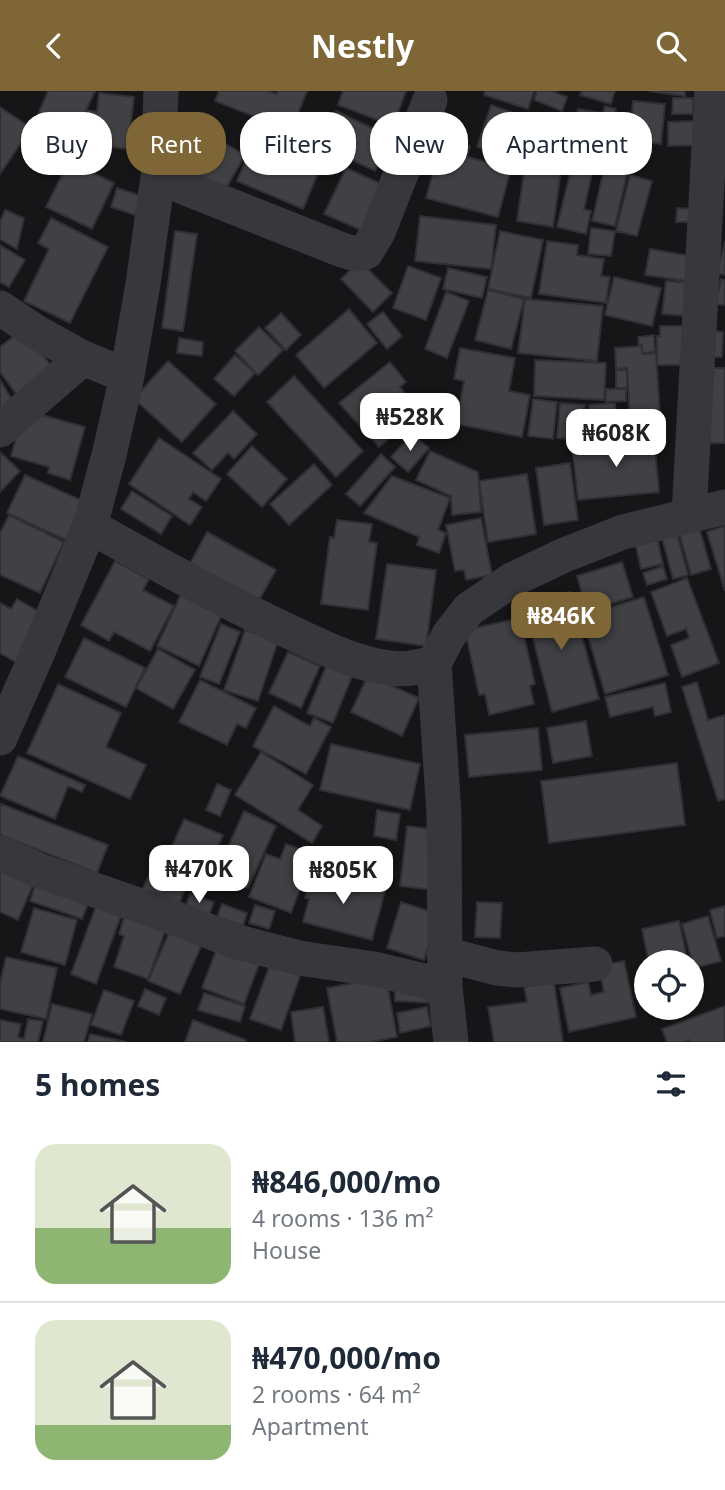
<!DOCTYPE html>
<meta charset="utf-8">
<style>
body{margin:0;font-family:"Noto Sans",sans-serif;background:#f6f6f7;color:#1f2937;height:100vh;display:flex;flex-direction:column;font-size:26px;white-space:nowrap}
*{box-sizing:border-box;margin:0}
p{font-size:23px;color:#747a83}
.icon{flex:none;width:38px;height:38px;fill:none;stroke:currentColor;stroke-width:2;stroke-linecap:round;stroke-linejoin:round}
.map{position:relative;height:951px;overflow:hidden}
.panel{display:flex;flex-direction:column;background:#fff;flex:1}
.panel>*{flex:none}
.guide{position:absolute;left:21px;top:21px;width:684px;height:63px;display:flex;gap:14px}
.buttons{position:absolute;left:634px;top:859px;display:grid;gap:14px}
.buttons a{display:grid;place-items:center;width:70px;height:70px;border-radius:50%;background:#fff;box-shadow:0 2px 5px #0004;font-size:35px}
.price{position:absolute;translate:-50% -60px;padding:0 16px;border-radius:14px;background:#fff;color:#222;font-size:23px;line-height:46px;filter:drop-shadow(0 2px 4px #0008)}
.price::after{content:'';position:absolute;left:50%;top:42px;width:21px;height:16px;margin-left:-10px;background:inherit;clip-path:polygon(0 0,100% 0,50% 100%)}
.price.selected{background:#7e6636;color:#fff}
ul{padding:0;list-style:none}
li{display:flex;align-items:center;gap:21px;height:175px;padding:0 35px}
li+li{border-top:2px solid #e0e1e3}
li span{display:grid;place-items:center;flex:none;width:196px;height:140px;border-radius:21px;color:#555}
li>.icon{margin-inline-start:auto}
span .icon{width:84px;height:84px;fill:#fffc;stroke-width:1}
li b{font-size:30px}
h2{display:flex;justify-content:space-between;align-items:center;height:84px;padding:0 35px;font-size:30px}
.tag{padding:0 24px;border-radius:28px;background:#fff;box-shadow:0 2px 5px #0004;font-size:24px;line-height:63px}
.tag.selected{background:#7e6636;color:#fff}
header{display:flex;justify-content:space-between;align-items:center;height:91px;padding:0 35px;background:#7e6636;color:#fff;font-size:32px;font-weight:700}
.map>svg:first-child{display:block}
.building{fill:#404145;stroke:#303034;stroke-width:2}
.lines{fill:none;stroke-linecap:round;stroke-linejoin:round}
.street{stroke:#37383d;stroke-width:35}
</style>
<header><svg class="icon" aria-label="back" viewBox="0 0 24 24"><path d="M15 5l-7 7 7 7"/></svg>Nestly<svg class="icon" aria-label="search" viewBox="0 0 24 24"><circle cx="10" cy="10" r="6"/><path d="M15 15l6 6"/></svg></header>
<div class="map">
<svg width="725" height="951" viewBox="0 0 725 951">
<rect width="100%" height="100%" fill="#161618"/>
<path class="building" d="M48,0h47l-21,46 -38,-18z
M219,0h50l7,3 2,-3h29l-12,30 -14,-5 -3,10 -63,-25z
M343,0h63l-13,35 -55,-21z
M485,0h49l-6,18 -44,-14z
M537,0h15l15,6 -5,14 -28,-11z
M582,0h33l-4,13 -31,-9z
M649,0h36v5z
M99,2l35,4 -6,52 -45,-5 4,-34 10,2z
M673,7h20v16h-21z
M633,10l32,3 -4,40 -31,-3z
M491,14l37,13 -15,42 -36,-13z
M605,15l11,3 -3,13 -12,-3z
M0,16l31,21 -31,46z
M578,18l24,4 -11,59 -73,-13 2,-15 13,2v-3l10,1 3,-19 28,4z
M336,20l55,26 -16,34 -55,-26z
M695,30l8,24 -35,1v-24z
M258,40l66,28 -21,50 -66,-28z
M205,41l40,23 -21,37 -40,-23z
M442,48l28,7 -3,11 44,11 -13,49 -72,-19z
M69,70l45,22 -22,46 -46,-22z
M525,74l36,6 -8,56 -36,-6z
M346,77l38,17 -21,46 -39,-17z
M571,78l21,5 -8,35 7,2 -5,23 -29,-7z
M604,78l23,5 -12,52 -23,-5z
M630,84l22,6 -15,55 -21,-5z
M117,97l25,8 -7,19 -24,-8z
M677,117l18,1v13h-19z
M5,119l19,8 -7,31 -17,-10v-17z
M420,125l76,9 -5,44 -76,-8z
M51,127l57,29 -38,76 -46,-22 25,-52 -11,-6z
M591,137l24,3 -4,25 -23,-2z
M175,140l22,3 -14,97 -21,-3z
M500,140l43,9 -12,58 -43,-9z
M547,150l31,4 -1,10 27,4 -3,17 9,1 -4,26 -67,-9z
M725,151v33l-8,-2z
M0,154l25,15 -16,27 -9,-5z
M650,158l41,7 -5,25 -41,-6z
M360,170l32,32 -19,19 -32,-33z
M408,175l33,12 -15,42 -33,-12z
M448,177l39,9 -5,21 -39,-9z
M614,186l47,11 -9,38 -47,-11z
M721,188l4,1v25l-9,-1z
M666,190l25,2 -3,33 -26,-2z
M488,199l36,9 -13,50 -36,-9z
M446,201l23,9 -22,57 -22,-9z
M525,208l78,7 -6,55 -79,-8z
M349,218l28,34 -53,45 -28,-33z
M383,221l19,24 -15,13 -20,-25z
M281,222l20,22 -15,15 -21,-22z
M660,235h26v39h-29v-29h3z
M259,236l24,23 -25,25 -23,-24z
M23,238l29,38 -35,28 -17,-23v-25z
M703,240l20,1 -1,25h-19z
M654,244l1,17 -13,1v-8h-3l-1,-8z
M179,247l24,4 -1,14 -25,-3z
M642,255v8l14,-1 4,64 -30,2 -3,-51 -11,1 -1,-21z
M460,257l55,10 -6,33 21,4 -8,42 -66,-13 8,-43 -10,-2z
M235,264l20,18 -21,23 -20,-17z
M535,269l71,3 -2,37 -70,-4z
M168,270l48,43 -34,38 -48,-43z
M390,271l16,20 -6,5 21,26 -42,34 -40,-44z
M710,277h15v75h-15z
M616,279h11v18h-11z
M294,285l69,75 -27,26 -69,-75z
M0,289l16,26 -16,11z
M606,298h20v12l-20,1z
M533,308l24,3 -4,37 -25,-3z
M560,312l25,2 -2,35 -26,-2z
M615,312l2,31 -26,2 -2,-31z
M24,319l61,17 -15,53 -22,-7 1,-6 -38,-11z
M233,320l24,23 -23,25 -6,-6 -16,17 -19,-17z
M629,332h13l-1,12h-12z
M412,343l17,14 -21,24 -17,-15z
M159,347l62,41 -15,22 -13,-9 -4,7 13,8 -12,18 -61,-41z
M654,347l5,54 -81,8 -6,-54z
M252,355l35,33 -25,28 -35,-33z
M430,360l48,21 3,40 -29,3 -1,-19 -35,-16z
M0,361l20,19 -20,21z
M381,363l14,13 -35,39 -14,-12z
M570,372l8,57 -34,5 -8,-57z
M314,373l18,21 -43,40 -19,-21z
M527,383l9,60 -48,8 -9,-61z
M25,384l58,26 -17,39 -59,-27z
M392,385l58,22 -12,32 8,3 -7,20 -22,-8 2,-8 -55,-24z
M132,400l40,25 -11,18 -40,-25z
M9,424l55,27 -24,51 -40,-18v-42z
M481,427l11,57 -26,5 -2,-10 -9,1 -9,-46z
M337,429l35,4 -3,18 8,1 -9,67 -47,-6 9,-67 4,1z
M698,432l13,46 -20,6 -13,-46z
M675,435l13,49 -15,4 -13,-49z
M725,435v65l-18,-59z
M207,441l69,38 -19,34 -68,-39z
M657,446l6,27 -22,5 -6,-27z
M115,470l34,18 -6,11 31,16 -24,45 -36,-19 -5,9 -28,-16z
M622,471l11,35 -46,14 -10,-35z
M387,473l49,6 -10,76 -50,-7z
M663,475l4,13 -20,6 -4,-12z
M687,487l32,85 -37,14 -11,-32 18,-7 -3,-9 -19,7 -16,-44z
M570,501l29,107 -47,13 -28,-108z
M181,503l42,18 -24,54 -42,-20z
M644,506l24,78 -63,19 -23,-78z
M17,508l28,16 -28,48 -17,-10v-50l11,6z
M520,527l15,66 -5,2 4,18 -45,11 -4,-21 -6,1 -14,-65z
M221,533l19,8 -21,52 -19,-7z
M245,539l33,11 -20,60 -34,-11z
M84,547l61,30 -19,39 -61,-30z
M158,558l37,21 -22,39 -37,-21z
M288,561l32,14 -19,42 -32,-15z
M327,573l26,10 -20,49 -26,-10z
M368,584l51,23 -17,38 -51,-24z
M200,589l56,28 -10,20 -9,-4 -10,21 -48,-23z
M697,591l11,38 17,-5v84l-7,2 -36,-114z
M665,592l6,29 -16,4 -2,-9 -43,10 -5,-20z
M58,593l63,29 -15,34 40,18 -16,34 -103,-46z
M274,615l36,20 4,-8 17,9 -25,47 -53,-28z
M586,630l6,35 -39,7 -6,-35z
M538,637l4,42 -73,7 -4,-42z
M331,653l89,20 -10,46 -90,-20z
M261,661l52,33 -15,25 24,16 -10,17 -77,-48z
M18,665l67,29 -3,7 -14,-6 -13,33 -55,-23z
M677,672l8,62 -136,18 -8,-62z
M217,693l14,6 -11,26 -14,-6z
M1,713l107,41 -11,28 -97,-38v-27z
M377,719l23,4 -4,26 -22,-4z
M244,720l32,15 -28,62 -32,-14z
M184,728l39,16 -20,46 -39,-16z
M407,735l32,4 -7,60 -32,-4z
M286,753l27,10 -22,59 -42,-16 17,-43 14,5z
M0,767l37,17 -19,45 -18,-8z
M151,779l36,15 -9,21 -36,-15z
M312,781l73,19 -13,49 -69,-18 6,-23 -4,-1z
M37,789l53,19 -8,20 -52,-18z
M190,803l24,8 -6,15 -23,-9z
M98,810l25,9 -27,74 -25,-10z
M401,811l37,12 -14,46 -37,-12z
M477,811l25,1 -2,35 -25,-1z
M222,813l25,9 -4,13 -26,-9z
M255,814l20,6 -6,18 -20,-6z
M725,815v30l-8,2 -7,-28z
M34,817l43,12 -12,45 -44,-13z
M127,817l41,15 -20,56 -34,-12 10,-31 -5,-2z
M708,825l13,45 -27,7 -12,-44z
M174,830l32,14 -26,59 -32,-13z
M679,830l9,42h-39l-7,-34z
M219,852l42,16 -17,45 -42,-16z
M6,866l51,11 -11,51 -46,-10v-26z
M272,868l30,11 -21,60 -31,-11z
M624,870l12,56 -67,15 -9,-44 28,-6 3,13 13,-3 -5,-26z
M386,886l11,60 -27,5h-33l-10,-54z
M554,891l9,60h-69l-6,-35 39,-5 -3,-15z
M395,894l41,18 -41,-2z
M145,898l21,9 -7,17 -21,-9z
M104,899l30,11 -13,34 -30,-10z
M204,902l41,13 -5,16 -42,-12z
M52,913l40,10 -8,28h-41z
M725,915v36h-35l-1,-2 -4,2h-18l-5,-13z
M323,916l6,35h-34l-4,-30z
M427,916l4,19 -31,7 -3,-20z
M28,928l15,2 -5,21h-38v-22l21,4 -3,13 6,2z
M193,929l53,20 -1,2h-60z
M90,943l36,8h-38z"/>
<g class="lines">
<path class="street" d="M158,86l184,73 14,4 10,-2 12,-20 52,-132
M0,217l36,24 47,26 44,18
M0,339l83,-72
M689,424l23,-424
M90,435c65,37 130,73 198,105 28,13 59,29 89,35 23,5 35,3 57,-3
M0,647l35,-79 55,-133 20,-75 17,-75 16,-92 15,-107 3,-86
M0,762l40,18 124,43 70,27 65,17 75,11 71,17
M444,863l53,14 20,2 78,-6
M451,951l-6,-56 -1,-172 -10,-151 15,-28 20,-26 43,-29 50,-24 61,-24 102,-25"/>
</g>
</svg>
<div class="buttons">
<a><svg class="icon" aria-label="locate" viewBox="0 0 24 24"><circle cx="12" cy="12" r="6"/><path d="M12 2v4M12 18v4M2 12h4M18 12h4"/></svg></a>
</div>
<b class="price" style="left:410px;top:362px">₦528K</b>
<b class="price" style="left:616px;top:378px">₦608K</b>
<b class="price selected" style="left:561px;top:561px">₦846K</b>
<b class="price" style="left:199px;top:814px">₦470K</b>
<b class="price" style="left:343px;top:815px">₦805K</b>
<div class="guide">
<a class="tag">Buy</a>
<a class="tag selected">Rent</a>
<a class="tag">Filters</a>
<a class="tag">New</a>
<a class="tag">Apartment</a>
</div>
</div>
<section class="panel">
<h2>5 homes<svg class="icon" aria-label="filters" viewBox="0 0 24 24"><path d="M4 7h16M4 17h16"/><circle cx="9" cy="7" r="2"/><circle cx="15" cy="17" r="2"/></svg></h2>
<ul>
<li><span style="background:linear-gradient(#dfe7d0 60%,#8fb573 0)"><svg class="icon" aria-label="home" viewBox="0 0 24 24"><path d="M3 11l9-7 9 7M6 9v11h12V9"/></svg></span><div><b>₦846,000/mo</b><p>4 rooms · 136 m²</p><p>House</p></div></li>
<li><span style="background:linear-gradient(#dfe7d0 75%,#8fb573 0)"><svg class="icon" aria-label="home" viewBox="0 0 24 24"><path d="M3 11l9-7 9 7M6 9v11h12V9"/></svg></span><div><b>₦470,000/mo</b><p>2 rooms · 64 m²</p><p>Apartment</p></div></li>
</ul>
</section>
